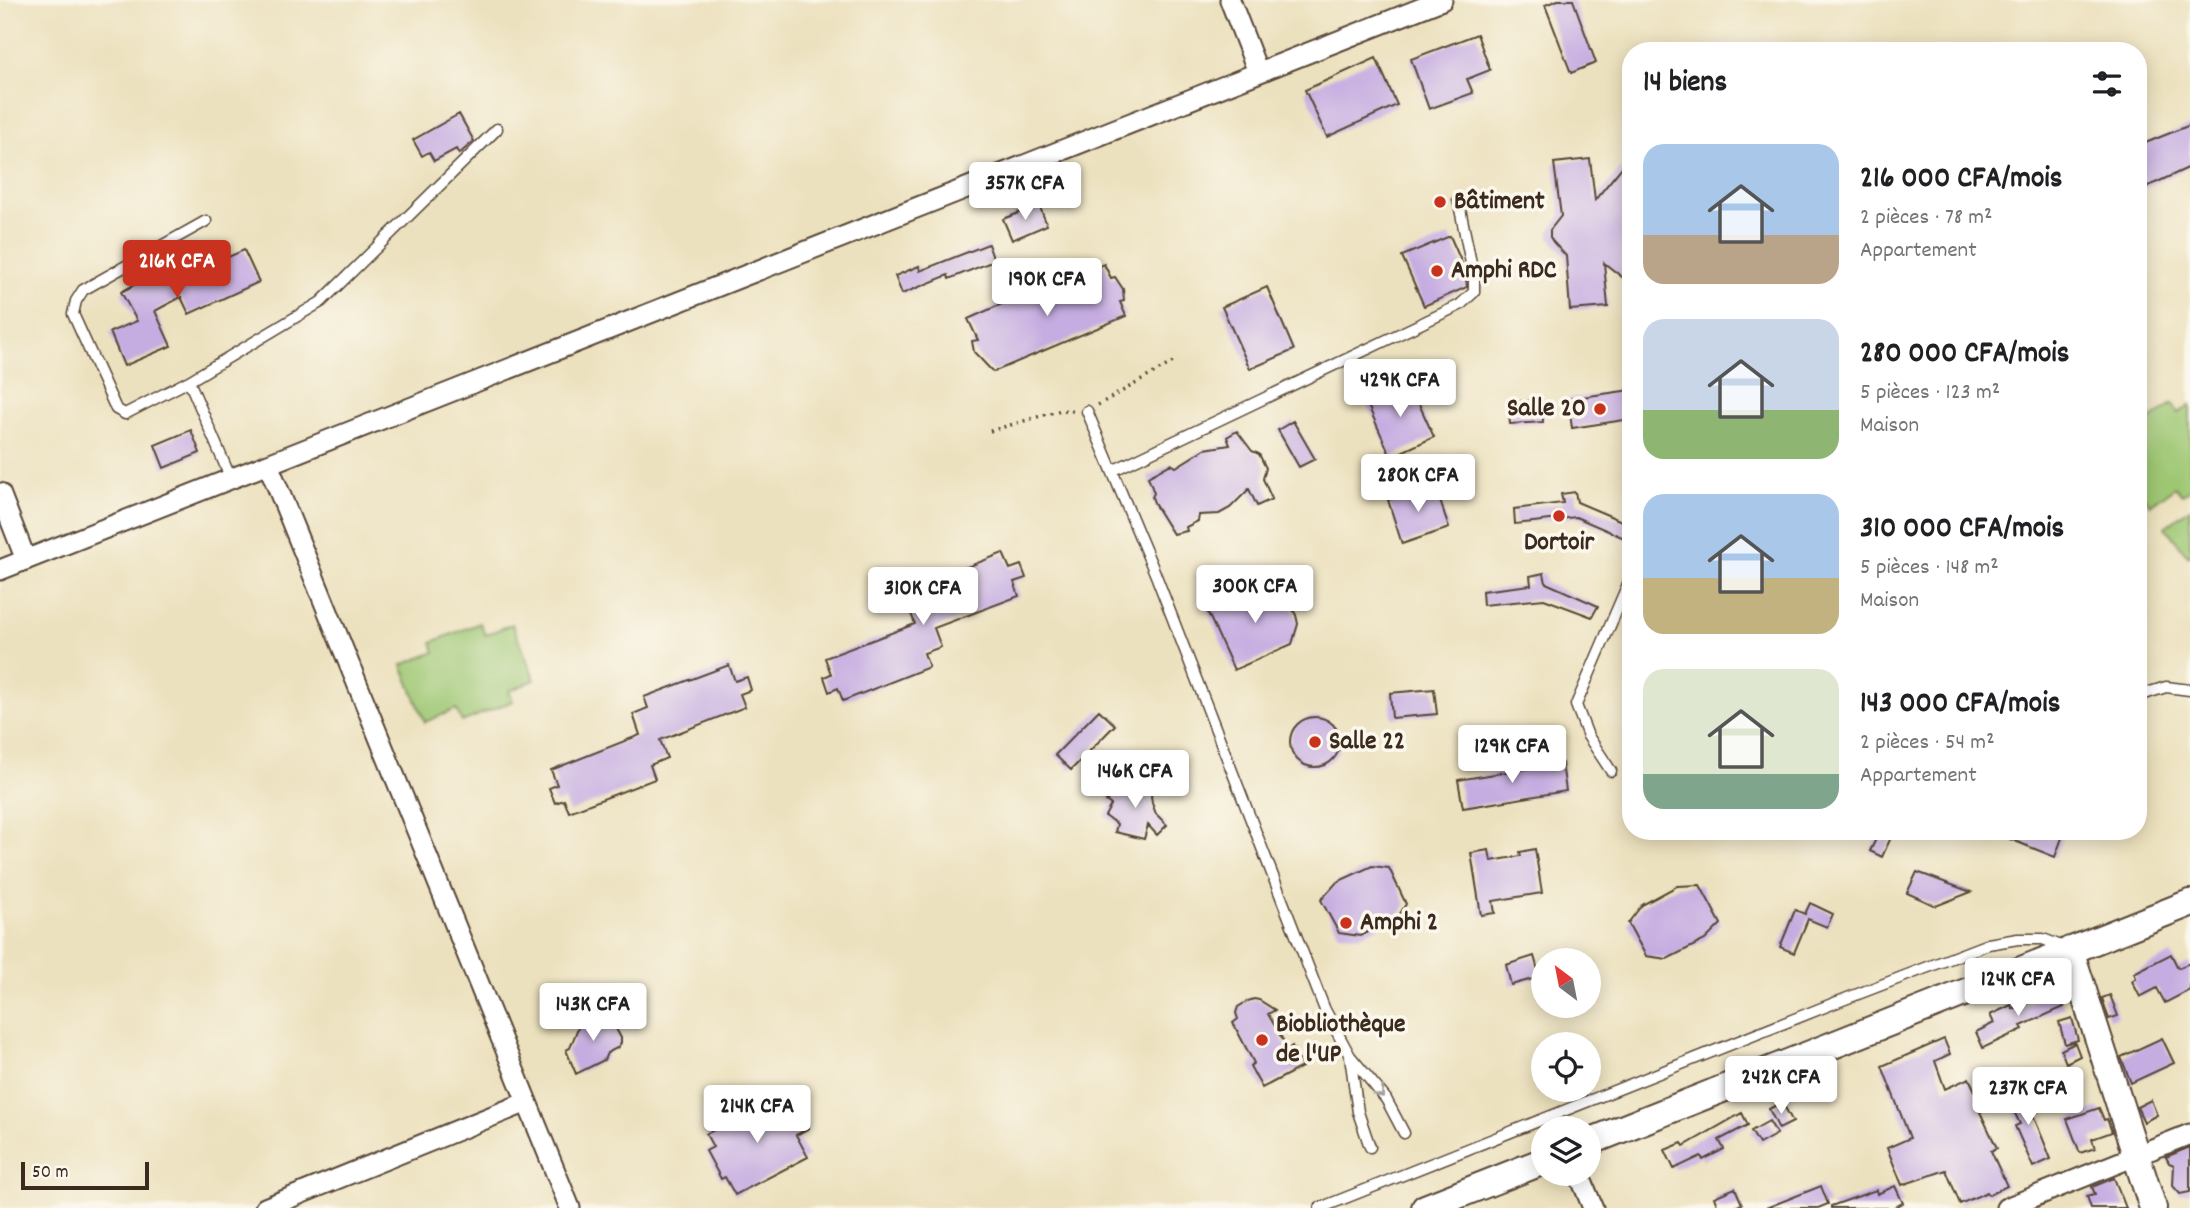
<!DOCTYPE html>
<html lang="fr">
<meta charset="utf-8">
<style>
body{margin:0;font-family:Dekko,sans-serif;background:#f2f2f2;color:#202124;height:100vh;display:flex;flex-direction:column;font-size:26px;white-space:nowrap}
*{box-sizing:border-box;margin:0}
p{font-size:23px;color:#757577}
.icon{flex:none;width:38px;height:38px;fill:none;stroke:currentColor;stroke-width:2;stroke-linecap:round;stroke-linejoin:round}
.map{position:relative;flex:1;overflow:hidden}
.sheet{position:absolute;left:1622px;top:42px;width:525px;height:798px;display:flex;flex-direction:column;background:#fff;border-radius:28px;box-shadow:0 4px 18px #0003}
.sheet>*{flex:none}
.needle{width:46px;rotate:328deg}
.fabs{position:absolute;left:1531px;top:948px;display:grid;gap:14px}
.fabs a{display:grid;place-items:center;width:70px;height:70px;border-radius:50%;background:#fff;box-shadow:0 4px 18px #0003;font-size:35px}
.scale{position:absolute;left:21px;bottom:18px;width:128px;box-sizing:border-box;padding-left:7px;border:4px solid #3b2a1e;border-top:0;font-size:19px;line-height:24px;white-space:nowrap;color:#3b2a1e;-webkit-text-stroke:5px #fbf7ec;paint-order:stroke}
.price{position:absolute;translate:-50% -60px;padding:0 16px;border-radius:7px;background:#fff;color:#222;font-size:23px;line-height:46px;filter:drop-shadow(0 2px 4px #0008)}
.price::after{content:'';position:absolute;left:50%;top:42px;width:21px;height:16px;margin-left:-10px;background:inherit;clip-path:polygon(0 0,100% 0,50% 100%)}
.price.active{background:#c8321e;color:#fff}
ul{padding:0;list-style:none}
li{display:flex;align-items:center;gap:21px;height:175px;padding:0 21px}
li span{display:grid;place-items:center;flex:none;width:196px;height:140px;border-radius:21px;color:#555}
li>.icon{margin-inline-start:auto}
span .icon{width:84px;height:84px;fill:#fffc;stroke-width:1}
li b{font-size:30px}
h2{display:flex;justify-content:space-between;align-items:center;height:84px;padding:0 21px;font-size:30px}
.map>svg:first-child{display:block}
.green{fill:#9fc773;stroke:#6d7848;stroke-width:2}
.building{fill:#c6ade1}
.lines{fill:none;stroke-linecap:round;stroke-linejoin:round}
.lane-casing{stroke:#564536;stroke-width:13}
.street-casing{stroke:#564536;stroke-width:23}
.secondary-casing{stroke:#564536;stroke-width:30}
.path{stroke:#564536;stroke-width:3.5;stroke-dasharray:2 5;stroke-linecap:butt}
.lane{stroke:#fff;stroke-width:10}
.street{stroke:#fff;stroke-width:19}
.secondary{stroke:#fff;stroke-width:26}
.oneway{stroke:#a79f9a}
.poi-dot{fill:#c8321e;stroke:#fbf7ec;stroke-width:2.5}
.labels{text-anchor:middle;dominant-baseline:central;stroke-width:7;stroke-linejoin:round;paint-order:stroke}
.poi-label{font-size:26px;font-weight:bold;fill:#3b2a1e;stroke:#fbf7ec;text-anchor:start}
</style>
<div class="map">
<svg width="2190" height="1208" viewBox="0 0 2190 1208">
<rect width="100%" height="100%" fill="#fbf7ec"/>
<filter id="ink" filterUnits="userSpaceOnUse"><feTurbulence type="fractalNoise" baseFrequency=".0143" numOctaves="2"/><feDisplacementMap in="SourceGraphic" scale="14" xChannelSelector="R" yChannelSelector="G"/><feConvolveMatrix kernelMatrix="1 2 1 2 8 2 1 2 1" color-interpolation-filters="sRGB"/></filter>
<filter id="wash" filterUnits="userSpaceOnUse"><feTurbulence type="fractalNoise" baseFrequency=".00686" numOctaves="4" result="noise"/><feDisplacementMap in="SourceGraphic" scale="28" xChannelSelector="R" yChannelSelector="G"/><feGaussianBlur stdDeviation="1.57" result="paint"/><feColorMatrix in="noise" values="0 0 0 0 0 0 0 0 0 0 0 0 0 0 0 0 0 1.4 0 .05"/><feComposite in="paint" operator="in"/></filter>
<g filter="url(#wash)">
<rect width="100%" height="100%" fill="#ece1be"/>
<path class="green" d="M2139,305c9,22 7,52 0,75z
M2172,404l7,9 11,-8v84l-8,6 -7,-8 -25,18 -11,-15v-46l2,-3 -2,-3v-9z
M2190,508v46l-2,2 -23,-29z
M480,623l5,12 27,-11 23,56 -26,11 4,10 -51,21 -6,-13 -31,13 -23,-57 33,-13 -3,-10z"/>
<g id="blocks">
<path class="building" d="M1558,0h15l23,63 -25,10 -26,-68z
M1477,34l13,36 -23,9 6,14 -44,16 -18,-50z
M1376,58l21,47 -70,32 -22,-47z
M459,114l15,27 -15,13 -3,-5 -22,12 -5,-9 -7,4 -9,-16z
M2190,125v42l-52,24v-45z
M1631,156v128l-27,-21 4,44 -38,3 -4,-54 -13,-14 -3,-5v-7l11,-14 -7,-53 36,-4 5,41z
M1039,205l8,20 -35,15 -9,-21z
M1450,236l15,34 2,17 -43,19 -22,-50z
M988,244l6,17 -45,18 -1,-4 -46,19 -7,-18 24,-10 1,5z
M244,250l15,32 -70,32 -8,-17 -26,14 16,35 -47,20 -14,-34 27,-11 -16,-29 43,-23 31,-13 6,13z
M1104,264l7,14 4,-1 8,12 1,12 -4,1 6,14 -133,56 -19,-20 -2,-11 6,-1 -10,-21 56,-25z
M1267,287l27,63 -44,19 -28,-62z
M1409,382l25,55 -43,20 -25,-56z
M1631,390v29l-59,9 -4,-29z
M1542,400l1,22 -33,2 -2,-22z
M1293,421l22,38 -16,8 -21,-37z
M191,430l9,23 -36,15 -9,-23z
M1237,431l15,20 7,3 7,14 -3,11 9,20 -15,7 -8,-17 -19,19 -11,6 -20,1 -1,6 -12,6 1,4 -14,3 -18,-29 -3,-8 2,-4 -6,-16 23,-13 5,3 29,-18 25,-4 -3,-8z
M1435,485l14,43 -47,16 -14,-44z
M1575,492l2,10 54,23v16l-55,-24 -61,7 -1,-15 49,-6 -2,-9z
M1003,553l7,16 11,-4 5,13 -12,4 5,14 -85,32 7,19 -17,6 5,14 -86,34 -5,-13 -9,4 -5,-15 7,-3 -6,-16 90,-34 -8,-21 15,-6 -4,-11z
M1544,573l2,10 52,23 -6,11 -48,-18 -61,6 -1,-14 49,-6 -1,-9z
M1266,585l11,4 10,9 9,17 2,9 -6,20 -58,26 -27,-59z
M729,665l6,16 12,-4 4,13 -11,4 5,13 -85,33 7,18 -17,7 5,14 -86,33 -5,-12 -9,3 -6,-15 8,-3 -6,-15 89,-35 -7,-21 15,-6 -4,-11z
M1434,689l3,25 -45,4 -2,-25z
M1099,710l16,15 -44,45 -16,-15z
M1290 742a25 25 0 1 1 50 0a25 25 0 1 1-50 0Z
M1562,763l4,28 -103,17 -5,-28z
M1142,777l13,6 -4,13 1,7 4,11 11,11 -10,10 -9,-10 -4,14 -29,-7 2,-8 -12,-8 6,-11 -5,-4 25,-23 8,8z
M1880,831h14l-12,26 -12,-6z
M1990,831h63l10,4 -8,22z
M1535,849l7,44 -49,8 2,12 -14,2 -10,-62 18,-3 2,11 30,-5 -1,-4z
M1372,866l17,2 17,36 -8,13 -38,19 -21,-3 -18,-33 16,-18z
M1917,872l54,20 -35,14 -29,-13z
M1700,885l21,39 -16,16 -38,19 -21,-3 -18,-33 14,-18 35,-19z
M1810,903l23,11 -6,13 -19,-8 -14,34 -14,-6 15,-37 10,4z
M2171,954l7,14 12,-5v27l-25,13 -8,-15 -17,9 -8,-16 4,-3 -2,-5z
M1534,956l6,21 -29,8 -5,-20z
M2057,991l7,16 -43,19 2,3 -40,19 -7,-16 18,-9 -4,-8 21,-10 2,4z
M2110,995l8,21 -9,3 -7,-21z
M1254,999l5,1 16,10 -7,4 20,35 4,-3 10,21 -40,21 -12,-22 4,-3 -21,-40 5,-4 -2,-6 2,-6 10,-6z
M607,1012l14,26v5l-4,5 -10,5 -3,7 -28,14 -10,-24 4,-2 9,-23z
M2072,1018l6,22 -13,4 -6,-22z
M2162,1038l12,25 -43,20 -10,-26z
M1944,1039l6,15 -15,7 10,28 24,-11 15,32 -4,2 17,36 -6,3 16,35 -18,9 -2,-3 -27,12 -14,-34 -44,15 -15,-37 23,-10 -28,-72z
M2075,1043l5,13 -14,7 -5,-13z
M2021,1085l30,74 -18,8 -18,-41 5,-2 -15,-32z
M775,1097l9,16 13,-7 12,22 -13,7 12,22 -73,38 -10,-18 -4,2 -15,-28 7,-4 -7,-13z
M2151,1100l6,15 -13,7 -7,-15z
M1782,1102l11,20 -14,7 -10,-20z
M2099,1108l5,12 3,-1 5,13 -20,7 3,9 -15,5 -13,-34z
M1742,1113l6,12 -29,15 5,9 -21,11 -2,-4 -27,13 -9,-19 17,-7 2,3z
M1769,1121l8,13 -18,10 -8,-13z
M2190,1147v45l-10,2 -7,-8 1,-21 -5,-2 -3,-6z
M2114,1178l12,30h-35l-4,-12 8,-2 -3,-7z
M1821,1186l7,18 -10,4h-52z
M1895,1186l8,17 -10,5h-62v-2l45,-16 1,4z
M1735,1188l7,16 -9,4h-15l-4,-11z"/>
</g>
</g>
<g filter="url(#ink)">
<use href="#blocks" fill-opacity="0" stroke="#564536" stroke-width="2"/>
<g class="lines">
<g class="lane-casing">
<path id="lane" d="M206,221l-123,69 -7,11 -3,13 43,95 9,5 64,-33 132,-79 176,-173
M189,381l42,98
M1087,411l68,162 170,437 25,46 36,43 18,34
M1112,471l348,-166 14,-13v-14l-16,-79
M2138,696l28,-9 24,3
M1611,771l-23,-35 -12,-31 55,-128
M1350,1056l8,56 12,35
M1320,1208l512,-204 156,-60 30,-5h25l23,9"/>
</g>
<g class="street-casing">
<path id="street" d="M1230,0l28,72
M268,464l302,744
M0,493l26,67
M0,570l1442,-570
M1579,1174l14,34
M265,1208l262,-106
M2006,1208l184,-74"/>
</g>
<g class="secondary-casing">
<path id="secondary" d="M2070,950l83,258
M1589,1142l601,-239
M1425,1208l119,-47"/>
</g>
<path class="path" d="M1098,405l77,-44
M990,431l71,-21 13,1"/>
<use href="#lane" class="lane"/>
<use href="#street" class="street"/>
<use href="#secondary" class="secondary"/>
</g>
<defs><path id="oneway-chevron" d="M-2-3.5L2.5 0L-2 3.5" fill="none" stroke-width="1.6" stroke-linecap="round" stroke-linejoin="round" transform="scale(1.75)"/></defs>
<use class="oneway" href="#oneway-chevron" transform="translate(1380 1093) rotate(52)"/>
</g>
<g class="poi-dot">
<circle cx="1440" cy="202" r="7"/>
<circle cx="1437" cy="271" r="7"/>
<circle cx="1600" cy="409" r="7"/>
<circle cx="1559" cy="516" r="7"/>
<circle cx="1315" cy="742" r="7"/>
<circle cx="1346" cy="923" r="7"/>
<circle cx="1262" cy="1040" r="7"/>
</g>
<g class="labels">
<g class="poi-label">
<text x="1454" y="202">Bâtiment</text>
<text x="1451" y="271">Amphi RDC</text>
<text x="1586" y="409" text-anchor="end">Salle 20</text>
<text x="1559" y="543" text-anchor="middle">Dortoir</text>
<text x="1329" y="742">Salle 22</text>
<text x="1360" y="923">Amphi 2</text>
<text x="1276" y="1025">Biobliothèque<tspan x="1276" dy="30">de l'UP</tspan></text>
</g>
</g>
</svg>
<div class="fabs">
<a><svg class="needle" viewBox="-14 -14 28 28"><path d="M0-13l5 13h-10z" fill="#e53935"/><path d="M0 13l5-13h-10z" fill="#757577"/></svg></a>
<a><svg class="icon" aria-label="locate" viewBox="0 0 24 24"><circle cx="12" cy="12" r="6"/><path d="M12 2v4M12 18v4M2 12h4M18 12h4"/></svg></a>
<a><svg class="icon" aria-label="layers" viewBox="0 0 24 24"><path d="M12 4l9 5-9 5-9-5zM3 14l9 5 9-5"/></svg></a>
</div>
<div class="scale">50 m</div>
<b class="price" style="left:1025px;top:222px">357K CFA</b>
<b class="price active" style="left:177px;top:300px">216K CFA</b>
<b class="price" style="left:1047px;top:318px">190K CFA</b>
<b class="price" style="left:1400px;top:419px">429K CFA</b>
<b class="price" style="left:1418px;top:514px">280K CFA</b>
<b class="price" style="left:1255px;top:625px">300K CFA</b>
<b class="price" style="left:923px;top:627px">310K CFA</b>
<b class="price" style="left:1512px;top:785px">129K CFA</b>
<b class="price" style="left:1135px;top:810px">146K CFA</b>
<b class="price" style="left:2018px;top:1018px">124K CFA</b>
<b class="price" style="left:593px;top:1043px">143K CFA</b>
<b class="price" style="left:1781px;top:1116px">242K CFA</b>
<b class="price" style="left:2028px;top:1127px">237K CFA</b>
<b class="price" style="left:757px;top:1145px">214K CFA</b>
<section class="sheet">
<h2>14 biens<svg class="icon" aria-label="filters" viewBox="0 0 24 24"><path d="M4 7h16M4 17h16"/><circle cx="9" cy="7" r="2"/><circle cx="15" cy="17" r="2"/></svg></h2>
<ul>
<li><span style="background:linear-gradient(#a9c7e8 65%,#b9a48a 0)"><svg class="icon" aria-label="home" viewBox="0 0 24 24"><path d="M3 11l9-7 9 7M6 9v11h12V9"/></svg></span><div><b>216 000 CFA/mois</b><p>2 pièces · 78 m²</p><p>Appartement</p></div></li>
<li><span style="background:linear-gradient(#c9d6e8 65%,#8fb573 0)"><svg class="icon" aria-label="home" viewBox="0 0 24 24"><path d="M3 11l9-7 9 7M6 9v11h12V9"/></svg></span><div><b>280 000 CFA/mois</b><p>5 pièces · 123 m²</p><p>Maison</p></div></li>
<li><span style="background:linear-gradient(#a9c7e8 60%,#c2b280 0)"><svg class="icon" aria-label="home" viewBox="0 0 24 24"><path d="M3 11l9-7 9 7M6 9v11h12V9"/></svg></span><div><b>310 000 CFA/mois</b><p>5 pièces · 148 m²</p><p>Maison</p></div></li>
<li><span style="background:linear-gradient(#dfe7d0 75%,#7fa58c 0)"><svg class="icon" aria-label="home" viewBox="0 0 24 24"><path d="M3 11l9-7 9 7M6 9v11h12V9"/></svg></span><div><b>143 000 CFA/mois</b><p>2 pièces · 54 m²</p><p>Appartement</p></div></li>
</ul>
</section>
</div>
